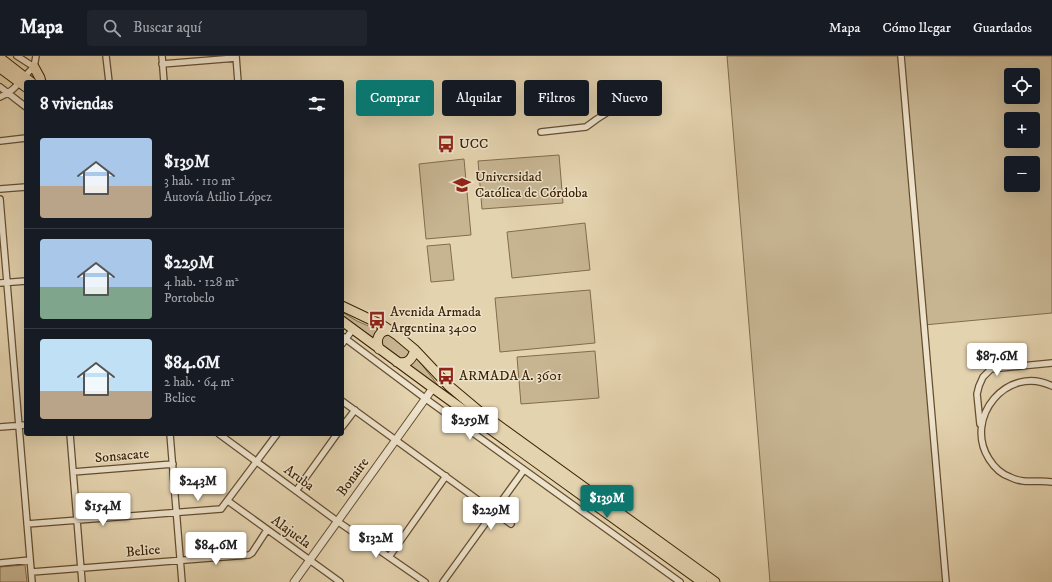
<!DOCTYPE html>
<html lang="es">
<meta charset="utf-8">
<style>
body{margin:0;font-family:"IM FELL DW Pica",serif;background:#20242c;color:#f1f3f6;height:100vh;display:flex;flex-direction:column;font-size:15px;white-space:nowrap}
*{box-sizing:border-box;margin:0}
p{font-size:13px;color:#9ea1a6}
.icon{flex:none;width:22px;height:22px;fill:none;stroke:currentColor;stroke-width:2;stroke-linecap:round;stroke-linejoin:round}
.map{position:relative;flex:1;overflow:hidden}
.panel{position:absolute;left:24px;top:24px;width:320px;height:356px;display:flex;flex-direction:column;background:#171b24;border-radius:4px;box-shadow:0 4px 16px #0002}
.panel>*{flex:none}
.guide{position:absolute;left:356px;top:24px;width:380px;height:36px;display:flex;gap:8px}
.controls{position:absolute;left:1004px;top:12px;display:grid;gap:8px}
.controls a{display:grid;place-items:center;width:36px;height:36px;border-radius:4px;background:#171b24;box-shadow:0 4px 16px #0002;font-size:20px}
.price{position:absolute;translate:-50% -34px;padding:0 9px;border-radius:4px;background:#fff;color:#222;font-size:13px;line-height:26px;filter:drop-shadow(0 1px 2px #0008)}
.price::after{content:'';position:absolute;left:50%;top:24px;width:12px;height:9px;margin-left:-6px;background:inherit;clip-path:polygon(0 0,100% 0,50% 100%)}
.price.on{background:#0f766e;color:#fff}
ul{padding:0;list-style:none}
li{display:flex;align-items:center;gap:12px;height:100px;padding:0 16px}
li+li{border-top:1px solid #363941}
li span{display:grid;place-items:center;flex:none;width:112px;height:80px;border-radius:4px;color:#555}
li>.icon{margin-inline-start:auto}
span .icon{width:48px;height:48px;fill:#fffc;stroke-width:1}
li b{font-size:17px}
h2{display:flex;justify-content:space-between;align-items:center;height:48px;padding:0 16px;font-size:17px}
.tag{padding:0 14px;border-radius:4px;background:#171b24;box-shadow:0 4px 16px #0002;font-size:14px;line-height:36px}
.tag.on{background:#0f766e;color:#fff}
header{display:flex;align-items:center;gap:24px;box-sizing:border-box;height:56px;padding:0 20px;background:#171b24;border-bottom:1px solid #363941}
header strong{font-size:19px}
nav{display:flex;gap:22px;margin-inline-start:auto;font-size:14px}
.search{width:280px;height:36px;background:#20242c;display:flex;align-items:center;gap:10px;box-sizing:border-box;padding:0 14px;border-radius:4px;color:#9ea1a6;font-size:15px}
.map>svg:first-child{display:block}
.grass{fill:#c7b592;stroke:#826c4b;fill-rule:evenodd}
.lines{fill:none;stroke-linecap:round;stroke-linejoin:round}
.minor-casing{stroke:#664e2f;stroke-width:8}
.tertiary-casing{stroke:#664e2f;stroke-width:9}
.primary-casing{stroke:#3c2204;stroke-width:11}
.minor{stroke:#ede2cb;stroke-width:5.5}
.tertiary{stroke:#ede2cb;stroke-width:7}
.primary{stroke:#e4d3af;stroke-width:9}
.labels{text-anchor:middle;dominant-baseline:central;stroke-width:3;stroke-linejoin:round;paint-order:stroke}
.poi-label{font-size:14px;fill:#3c2204;stroke:#ede2cb;text-anchor:start}
.street-label{font-size:14px;fill:#3c2204;stroke:#ede2cb}
</style>
<header>
<strong>Mapa</strong>
<div class="search"><svg class="icon" aria-label="search" viewBox="0 0 24 24"><circle cx="10" cy="10" r="6"/><path d="M15 15l6 6"/></svg>Buscar aquí</div>
<nav><a>Mapa</a><a>Cómo llegar</a><a>Guardados</a></nav>
</header>
<div class="map">
<svg width="1052" height="526" viewBox="0 0 1052 526">
<rect width="100%" height="100%" fill="#e4d3af"/>
<filter id="stains"><feTurbulence type="fractalNoise" baseFrequency=".005" numOctaves="4"/><feColorMatrix values="0 0 0 0 .2 0 0 0 0 .09 0 0 0 0 .02 0 0 0 .5 -.17"/></filter>
<radialGradient id="worn" r=".72"><stop offset=".6" stop-color="#630" stop-opacity="0"/><stop offset="1" stop-color="#630" stop-opacity=".3"/></radialGradient>
<path class="grass" d="M727,0h325v257l-128,12 22,257h-176zM1011,19h22v22h-22zM1011,63h22v22h-22zM1011,107h22v22h-22z
M559,99l4,48 -81,6 -4,-48z
M464,103l7,76 -45,4 -7,-75z
M585,167l5,47 -78,8 -5,-46z
M450,188l4,36 -23,2 -4,-36z
M590,234l5,53 -95,9 -5,-54z
M342,256l15,9 23,10 -5,8 -33,-23z
M387,278l23,16 1,5 -8,5 -22,-15 1,-10z
M595,295l4,47 -78,6 -4,-47z
M415,300l26,33 -34,-24z
M25,509l2,17h-27v-15z"/>
<g class="lines">
<g class="minor-casing">
<path id="minor" d="M17,0l17,11
M106,0l3,26
M162,0l2,26
M236,0l2,26
M901,0l45,526
M162,8l74,-6
M34,11l2,-11
M0,31l26,20
M0,41c16,-6 21,-19 34,-30
M541,76l45,-5 11,-8 11,-7 31,-13 12,-1
M0,85l26,-3
M0,133l26,-2
M0,143l32,383
M0,227l26,-2
M342,280l84,63 254,183
M342,288l11,-15
M1052,330c-45,-22 -89,32 -63,73 5,8 12,15 21,18 16,8 26,2 42,5
M342,345l169,123
M980,368l-3,-30 2,-8 4,-9 8,-8 61,-6
M0,371l26,-2
M342,371l13,-17
M70,378l12,148
M170,378l12,148
M219,378l118,87 88,61
M73,416l100,-8
M296,435l41,-57
M228,445l112,81
M27,468l194,-15 56,-75
M389,501l57,-81
M0,507l30,-3
M32,516l217,-17 3,-2 15,-23
M443,526l81,-112"/>
</g>
<g class="tertiary-casing">
<path id="tertiary" d="M294,526l139,-194"/>
</g>
<g class="primary-casing">
<path id="primary" d="M0,2l31,24
M34,11l6,11 1,4
M0,12l26,19
M342,250l40,19 15,10 18,15 34,36 31,26 235,170
M342,265l91,67 269,194
M379,293c-4,-10 0,-19 11,-19
M397,306c11,3 15,-3 18,-12"/>
</g>
<use href="#minor" class="minor"/>
<use href="#tertiary" class="tertiary"/>
<use href="#primary" class="primary"/>
</g>
<defs>
<g id="bus-bare" transform="scale(1.38)"><path d="M-5-6H5V4H4V6H2V4H-2V6H-4V4H-5ZM-3.5-4V0h7V-4ZM-3.5 1.2v1.5H-2V1.2ZM2 1.2v1.5H3.5V1.2Z" fill="#8f2418" stroke="#ede2cb" stroke-width="2.5" paint-order="stroke"/></g>
<g id="university-bare" transform="scale(1.38)"><path d="M0-5L7-2L0 1L-7-2ZM-4 1L0 2.5L4 1V4Q0 6-4 4Z" fill="#8f2418" stroke="#ede2cb" stroke-width="2.5" paint-order="stroke"/></g>
</defs>
<g fill-rule="evenodd">
<use href="#bus-bare" x="446" y="88"/>
<use href="#university-bare" x="462" y="129"/>
<use href="#bus-bare" x="377" y="264"/>
<use href="#bus-bare" x="446" y="320"/>
</g>
<g class="labels">
<g class="poi-label">
<text x="459" y="88">UCC</text>
<text x="475" y="121">Universidad<tspan x="475" dy="16">Católica de Córdoba</tspan></text>
<text x="390" y="256">Avenida Armada<tspan x="390" dy="16">Argentina 3400</tspan></text>
<text x="459" y="320">ARMADA A. 3601</text>
</g>
<g class="street-label">
<text transform="translate(122 400) rotate(-5)">Sonsacate</text>
<text transform="translate(353 421) rotate(-54)">Bonaire</text>
<text transform="translate(299 422) rotate(36)">Aruba</text>
<text transform="translate(291 476) rotate(36)">Alajuela</text>
<text transform="translate(143 495) rotate(-5)">Belice</text>
</g>
</g>
<rect width="100%" height="100%" filter="url(#stains)"/>
<rect width="100%" height="100%" fill="url(#worn)"/>
</svg>
<div class="controls">
<a><svg class="icon" aria-label="locate" viewBox="0 0 24 24"><circle cx="12" cy="12" r="6"/><path d="M12 2v4M12 18v4M2 12h4M18 12h4"/></svg></a>
<a>+</a>
<a>−</a>
</div>
<b class="price" style="left:997px;top:321px">$87.6M</b>
<b class="price" style="left:470px;top:385px">$259M</b>
<b class="price" style="left:198px;top:446px">$243M</b>
<b class="price on" style="left:607px;top:463px">$139M</b>
<b class="price" style="left:103px;top:471px">$154M</b>
<b class="price" style="left:491px;top:475px">$229M</b>
<b class="price" style="left:376px;top:503px">$132M</b>
<b class="price" style="left:216px;top:510px">$84.6M</b>
<div class="guide">
<a class="tag on">Comprar</a>
<a class="tag">Alquilar</a>
<a class="tag">Filtros</a>
<a class="tag">Nuevo</a>
</div>
<section class="panel">
<h2>8 viviendas<svg class="icon" aria-label="filters" viewBox="0 0 24 24"><path d="M4 7h16M4 17h16"/><circle cx="9" cy="7" r="2"/><circle cx="15" cy="17" r="2"/></svg></h2>
<ul>
<li><span style="background:linear-gradient(#a9c7e8 60%,#b9a48a 0)"><svg class="icon" aria-label="home" viewBox="0 0 24 24"><path d="M3 11l9-7 9 7M6 9v11h12V9"/></svg></span><div><b>$139M</b><p>3 hab. · 110 m²</p><p>Autovía Atilio López</p></div></li>
<li><span style="background:linear-gradient(#a9c7e8 60%,#7fa58c 0)"><svg class="icon" aria-label="home" viewBox="0 0 24 24"><path d="M3 11l9-7 9 7M6 9v11h12V9"/></svg></span><div><b>$229M</b><p>4 hab. · 128 m²</p><p>Portobelo</p></div></li>
<li><span style="background:linear-gradient(#bfe0f5 65%,#b9a48a 0)"><svg class="icon" aria-label="home" viewBox="0 0 24 24"><path d="M3 11l9-7 9 7M6 9v11h12V9"/></svg></span><div><b>$84.6M</b><p>2 hab. · 64 m²</p><p>Belice</p></div></li>
</ul>
</section>
</div>
